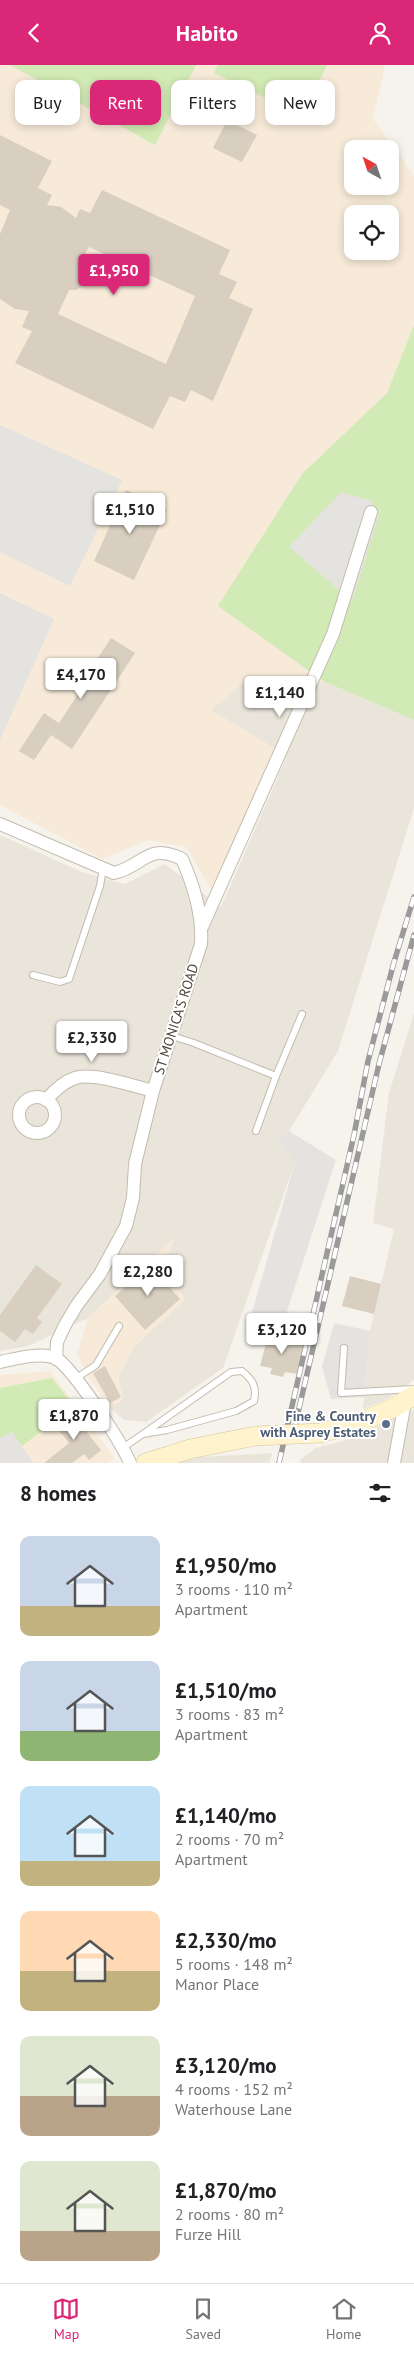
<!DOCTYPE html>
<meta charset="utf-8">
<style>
body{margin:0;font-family:"PT Sans",sans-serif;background:#f6f6f6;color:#202124;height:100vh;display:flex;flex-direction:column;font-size:19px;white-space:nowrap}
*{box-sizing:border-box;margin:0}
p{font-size:16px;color:#757577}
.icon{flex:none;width:28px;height:28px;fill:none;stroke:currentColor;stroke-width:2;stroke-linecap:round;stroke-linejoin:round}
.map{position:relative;height:1398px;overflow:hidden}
.panel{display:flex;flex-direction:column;background:#fff;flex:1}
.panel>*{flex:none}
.banner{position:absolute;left:15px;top:15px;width:385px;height:45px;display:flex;gap:10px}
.needle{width:32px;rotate:320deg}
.fabs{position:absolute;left:344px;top:75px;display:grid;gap:10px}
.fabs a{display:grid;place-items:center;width:55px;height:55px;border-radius:10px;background:#fff;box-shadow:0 2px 8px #0003;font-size:25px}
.price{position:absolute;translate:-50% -42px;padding:0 11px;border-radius:5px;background:#fff;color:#222;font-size:16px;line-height:32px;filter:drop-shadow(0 1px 2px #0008)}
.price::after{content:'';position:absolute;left:50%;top:30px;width:15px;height:11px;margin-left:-8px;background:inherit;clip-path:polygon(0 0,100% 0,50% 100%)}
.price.current{background:#db2777;color:#fff}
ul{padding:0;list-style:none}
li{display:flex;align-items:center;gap:15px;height:125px;padding:0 20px}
li span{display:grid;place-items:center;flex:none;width:140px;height:100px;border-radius:10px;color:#555}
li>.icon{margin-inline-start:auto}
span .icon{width:60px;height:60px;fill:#fffc;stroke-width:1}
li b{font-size:21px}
h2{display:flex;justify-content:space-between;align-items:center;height:60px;padding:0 20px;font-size:21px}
.tag{padding:0 18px;border-radius:10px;background:#fff;box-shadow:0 2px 8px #0003;font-size:18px;line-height:45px}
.tag.current{background:#db2777;color:#fff}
header{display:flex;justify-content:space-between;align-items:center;height:65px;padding:0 20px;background:#db2777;color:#fff;font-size:22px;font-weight:800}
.dock{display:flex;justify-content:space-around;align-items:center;height:70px;border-top:1px solid #e0e0e0;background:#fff;font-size:14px;color:#757577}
.dock a{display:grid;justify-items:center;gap:2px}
.dock .current{color:#db2777}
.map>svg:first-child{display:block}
.residential{fill:#eae5da}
.commercial{fill:#f7ead8;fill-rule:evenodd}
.green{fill:#d2eab5}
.parking{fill:#e5e3e0}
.building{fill:#d8cfc1;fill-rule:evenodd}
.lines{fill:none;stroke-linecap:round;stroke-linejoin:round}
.service-casing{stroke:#c2bbae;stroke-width:8}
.minor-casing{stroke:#c2bbae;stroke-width:14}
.secondary-casing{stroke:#d6c79b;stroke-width:20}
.service{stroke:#fff;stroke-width:6}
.minor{stroke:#fff;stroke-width:12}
.secondary{stroke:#fff3cd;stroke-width:19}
.rail-casing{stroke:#9a9a9a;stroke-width:5.5}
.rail{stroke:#fff;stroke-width:4;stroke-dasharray:11;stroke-linecap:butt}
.secondary-bridge-casing{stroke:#d6c79b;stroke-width:20;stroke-linecap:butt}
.secondary-bridge{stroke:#fff3cd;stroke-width:19}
.service-dot{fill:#5c6f8a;stroke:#fff;stroke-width:2}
.labels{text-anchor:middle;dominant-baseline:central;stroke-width:4;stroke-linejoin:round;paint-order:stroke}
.street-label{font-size:14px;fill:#4b4439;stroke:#fff}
.service-label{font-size:14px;font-weight:bold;fill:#4e5e75;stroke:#fff;text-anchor:end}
</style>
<header><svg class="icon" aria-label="back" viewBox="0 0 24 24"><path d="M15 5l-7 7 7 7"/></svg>Habito<svg class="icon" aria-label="person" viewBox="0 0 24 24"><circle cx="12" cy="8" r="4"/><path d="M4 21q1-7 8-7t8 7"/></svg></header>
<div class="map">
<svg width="414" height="1398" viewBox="0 0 414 1398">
<rect width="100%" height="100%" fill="#f6f3ec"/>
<path class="residential" d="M323,616l91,39v88l-76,243 -49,80 -10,10 16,21 -72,206 -77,54 -22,-2 -13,-12 12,-9 -5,-21 15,-30 52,-49 -21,-32 10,-29 -86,80 -60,28 -28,5v-516l82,37 43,12 40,-20 56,43 66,-151 -76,-46 30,-26 48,26z
M414,948v367l-27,19 -24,10 7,-78 24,-102 -21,-6 16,-130z
M414,1345v53h-114l1,-4 15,-11 34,-9z
M272,1388l-3,10h-94l25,-6z"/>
<path class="commercial" d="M0,0h385l-12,54 41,57v210l-29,121 -62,174 -34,29 -48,-26 -30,26 63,38 -62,143 -26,-44 -38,-7 -46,19 -102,-54zM352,84h38v37h-38zM352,149h38v37h-38z
M175,1172l-11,30 21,32 -52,49 -15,30 5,21 -12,9 -23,-32 -11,-22 11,-36z
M50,1306l65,88 -9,4h-106v-88z"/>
<path class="green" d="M10,0h186l-41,80z
M218,0h109l-25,51 -88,-43z
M414,260v395l-91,-39 -105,-75 84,-132 85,-81z
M52,1313l22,28 -52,40 -10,-14 -12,6v-50z"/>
<path class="parking" d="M0,360l122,55 -52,106 -70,-34z
M341,427l30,9 8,14 -27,86 -63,-54z
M0,528l54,26 -54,121z
M289,1066l47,29 -57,176 -17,-6h-15l48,-168 -17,-22z
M334,1258l36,8 -6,66 -33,2 -9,-32z
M12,1367l21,30 1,1h-34v-25z"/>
<path class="building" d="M227,55l30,15 -15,27 -29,-14z
M0,70l52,26 -14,27 14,7 -5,10 14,2 15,11 4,-9 10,4 12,-23 128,60 -11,24 18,8 -8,16 24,11 -40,92 -22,-11 -6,12 -15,-6 -17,33 -138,-66 17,-32 -10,-4 7,-16 -14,-2 -15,-10v-65l10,-24 -10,-5zM89,182l106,49 -29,68 -108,-50 11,-24h7l7,-4 3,-4v-4l-8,-12z
M126,425l41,20 -33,70 -40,-19z
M111,573l24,15 -63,96 -21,-14 -17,25 -15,-9 25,-38 15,10 21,-32 -16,-10 11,-16 13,8z
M36,1200l26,19 -25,34 5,4 -9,12 -8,-5 -10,13 -15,-11v-16z
M150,1200l30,34 -35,31 -30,-34z
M350,1211l31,8 -7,30 -32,-8z
M280,1267l13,4 -1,5 12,3 -6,30 -13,-2 -2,5 -13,-3 2,-6 -12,-2 8,-30 10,3z
M105,1301l16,31 -11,6 -17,-30z
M69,1345l32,40 -12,10 -5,-6 -12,9h-28l25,-20 -16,-20z"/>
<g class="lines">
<g class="service-casing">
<path id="service" d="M33,910l27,7 9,-3 31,-93 3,-18
M172,971l22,7 82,33 26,-62
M256,1066l20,-55
M344,1283l-3,45 72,-4
M242,1306c11,9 15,16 12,30l-18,10 -69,19 -24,4 88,-62z
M75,1314l21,-14 23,-39
M124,1382l19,-13"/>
</g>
<g class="minor-casing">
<path id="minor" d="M0,759l114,49c30,-7 33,-31 68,-14 12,27 21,56 19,85l-48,147 -18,73 -2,34 -7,28 -26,48 -23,31 -12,20 -8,17 -1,17
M202,862l131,-293 38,-122
M19 1050a18 18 0 1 1 36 0a18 18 0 1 1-36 0Z
M46,1035c8,-9 17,-18 29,-22 17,-6 59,8 78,13
M0,1297c15,-3 43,-11 57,-3 17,11 65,84 73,104
M394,1398l11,-61"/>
</g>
<g class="secondary-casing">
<path id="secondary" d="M320,1368c32,-8 67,-18 94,-38
M146,1398l44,-14 65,-13"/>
</g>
<use href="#service" class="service"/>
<use href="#minor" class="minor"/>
<use href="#secondary" class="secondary"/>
<g class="rail-casing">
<path id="rail" d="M294,1365l85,-366 35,-129
M279,1398l75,-328 14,-74 26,-99 20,-65"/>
</g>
<use href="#rail" class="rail"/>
<g class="secondary-bridge-casing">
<path id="secondary-bridge" d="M255,1371l65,-3"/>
</g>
<use href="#secondary-bridge" class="secondary-bridge"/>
</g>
<circle class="service-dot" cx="386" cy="1359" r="5"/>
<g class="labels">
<g class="street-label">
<text transform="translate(176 954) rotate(-72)">ST MONICA'S ROAD</text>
</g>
<g class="service-label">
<text x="376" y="1351">Fine &amp; Country<tspan x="376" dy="16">with Asprey Estates</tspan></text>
</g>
</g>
</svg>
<div class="fabs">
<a><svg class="needle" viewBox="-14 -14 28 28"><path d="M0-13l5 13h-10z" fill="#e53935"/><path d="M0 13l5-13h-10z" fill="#757577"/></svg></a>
<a><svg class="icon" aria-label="locate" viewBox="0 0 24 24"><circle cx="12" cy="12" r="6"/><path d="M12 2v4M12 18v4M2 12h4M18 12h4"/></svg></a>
</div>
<b class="price current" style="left:114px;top:231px">£1,950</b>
<b class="price" style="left:130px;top:470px">£1,510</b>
<b class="price" style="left:81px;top:635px">£4,170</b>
<b class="price" style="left:280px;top:653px">£1,140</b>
<b class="price" style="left:92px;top:998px">£2,330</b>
<b class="price" style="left:148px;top:1232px">£2,280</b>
<b class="price" style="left:282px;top:1290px">£3,120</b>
<b class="price" style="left:74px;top:1376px">£1,870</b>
<div class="banner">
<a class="tag">Buy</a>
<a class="tag current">Rent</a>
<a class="tag">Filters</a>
<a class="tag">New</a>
</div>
</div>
<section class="panel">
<h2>8 homes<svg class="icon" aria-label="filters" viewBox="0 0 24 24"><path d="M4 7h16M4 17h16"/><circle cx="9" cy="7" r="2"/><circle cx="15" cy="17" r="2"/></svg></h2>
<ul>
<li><span style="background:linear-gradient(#c9d6e8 70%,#c2b280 0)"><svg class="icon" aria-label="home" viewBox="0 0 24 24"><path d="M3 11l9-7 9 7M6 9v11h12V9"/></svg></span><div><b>£1,950/mo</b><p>3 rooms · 110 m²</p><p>Apartment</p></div></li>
<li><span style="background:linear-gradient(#c9d6e8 70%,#8fb573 0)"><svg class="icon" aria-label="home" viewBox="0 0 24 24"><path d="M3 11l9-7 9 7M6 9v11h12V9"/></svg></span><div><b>£1,510/mo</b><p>3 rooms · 83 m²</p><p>Apartment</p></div></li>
<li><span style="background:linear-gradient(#bfe0f5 75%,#c2b280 0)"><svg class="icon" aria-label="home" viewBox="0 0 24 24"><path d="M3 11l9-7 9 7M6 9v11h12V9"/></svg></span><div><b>£1,140/mo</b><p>2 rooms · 70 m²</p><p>Apartment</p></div></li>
<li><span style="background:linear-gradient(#ffd9b3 60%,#c2b280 0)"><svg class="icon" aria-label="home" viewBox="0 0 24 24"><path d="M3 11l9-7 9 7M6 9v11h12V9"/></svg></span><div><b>£2,330/mo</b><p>5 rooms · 148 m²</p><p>Manor Place</p></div></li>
<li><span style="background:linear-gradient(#dfe7d0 60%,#b9a48a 0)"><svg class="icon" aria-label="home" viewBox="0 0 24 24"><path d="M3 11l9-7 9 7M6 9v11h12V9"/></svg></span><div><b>£3,120/mo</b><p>4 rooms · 152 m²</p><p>Waterhouse Lane</p></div></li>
<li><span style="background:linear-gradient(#dfe7d0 70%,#b9a48a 0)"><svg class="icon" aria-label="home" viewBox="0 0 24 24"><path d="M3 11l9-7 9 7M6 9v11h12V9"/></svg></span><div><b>£1,870/mo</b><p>2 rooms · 80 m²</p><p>Furze Hill</p></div></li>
</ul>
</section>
<nav class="dock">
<a class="current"><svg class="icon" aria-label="map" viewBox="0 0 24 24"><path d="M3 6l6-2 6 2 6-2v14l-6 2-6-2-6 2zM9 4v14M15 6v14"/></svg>Map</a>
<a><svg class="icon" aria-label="saved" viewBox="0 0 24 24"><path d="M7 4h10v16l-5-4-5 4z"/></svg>Saved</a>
<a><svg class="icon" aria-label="home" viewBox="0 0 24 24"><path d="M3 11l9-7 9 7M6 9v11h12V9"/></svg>Home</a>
</nav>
